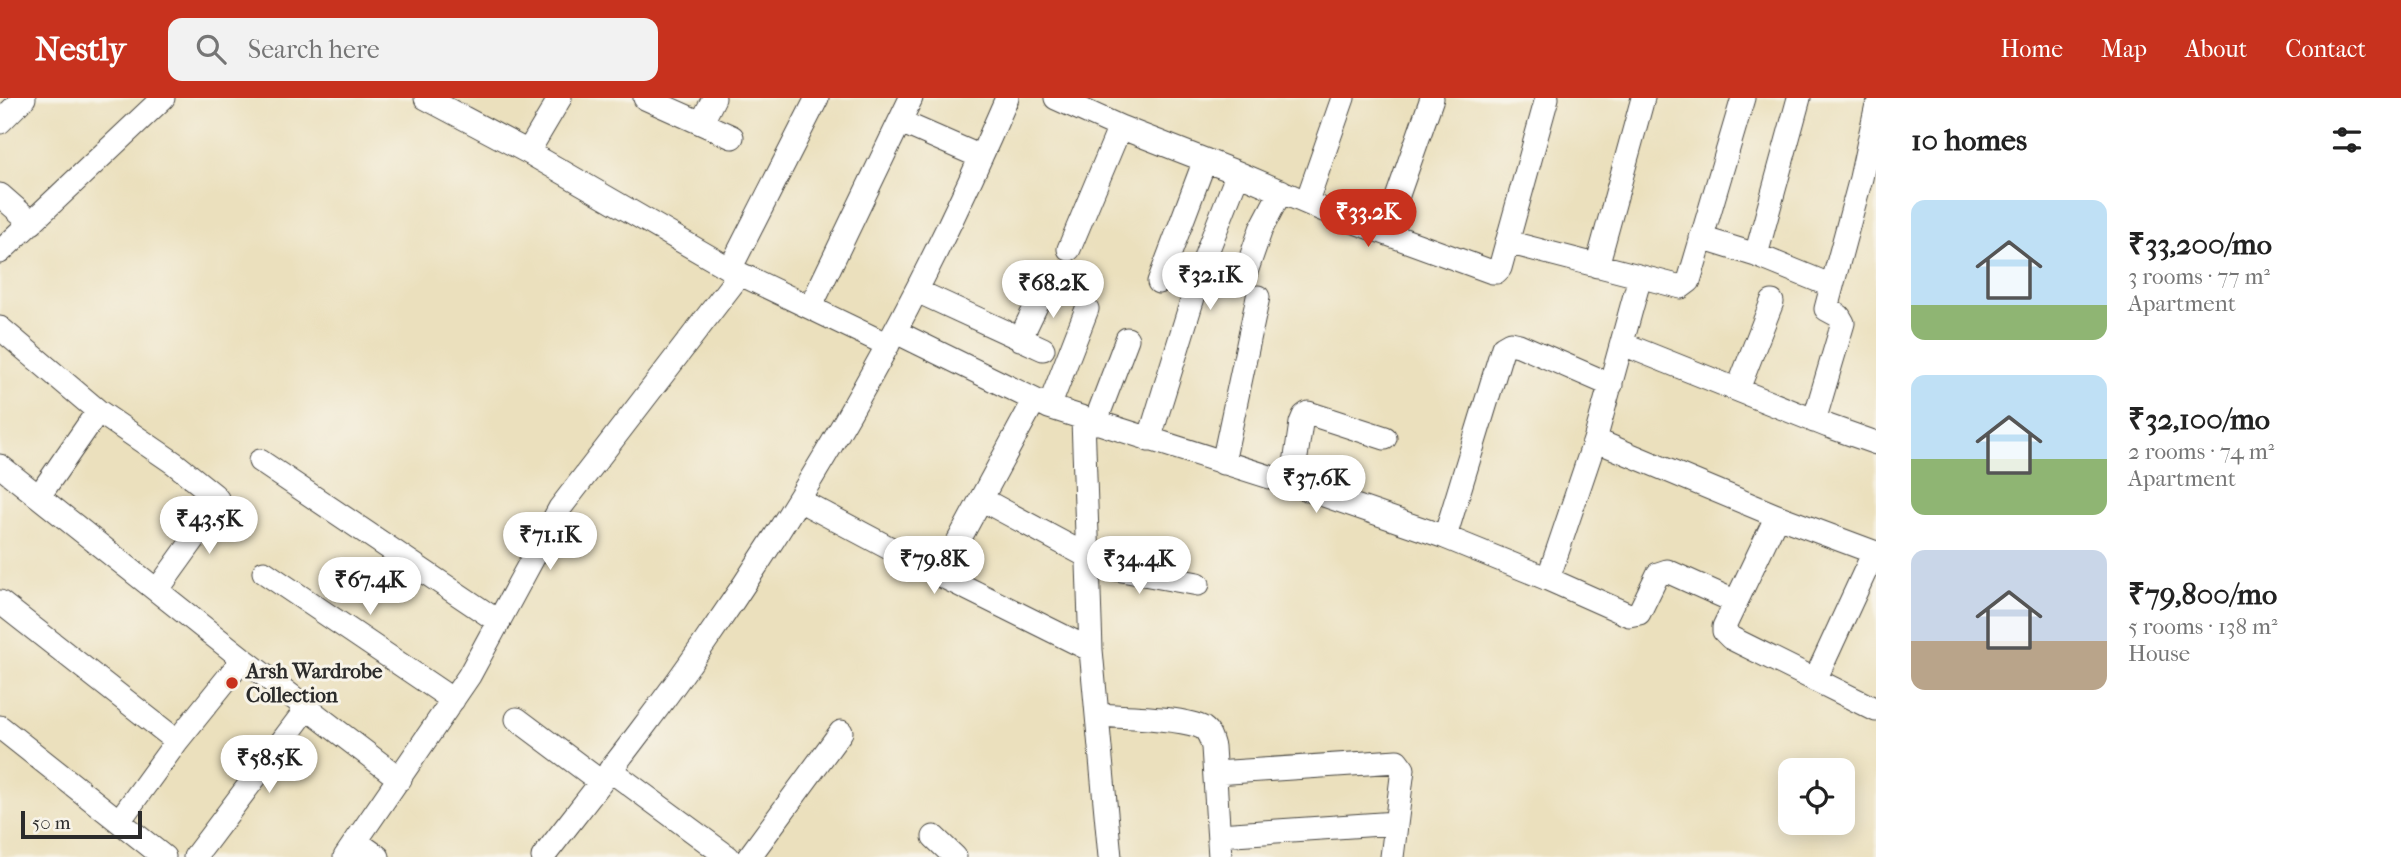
<!DOCTYPE html>
<meta charset="utf-8">
<style>
body{margin:0;font-family:"IM FELL French Canon",serif;background:#f2f2f2;color:#222;height:100vh;display:flex;flex-direction:column;font-size:26px;white-space:nowrap}
*{box-sizing:border-box;margin:0}
p{font-size:23px;color:#767676}
.icon{flex:none;width:38px;height:38px;fill:none;stroke:currentColor;stroke-width:2;stroke-linecap:round;stroke-linejoin:round}
.map{position:relative;flex:1;overflow:hidden}
.side{display:flex;flex-direction:column;background:#fff;width:525px}
.side>*{flex:none}
.buttons{position:absolute;left:1778px;top:660px;display:grid;gap:14px}
.buttons a{display:grid;place-items:center;width:77px;height:77px;border-radius:14px;background:#fff;box-shadow:0 4px 18px #0003;font-size:35px}
.scale{position:absolute;left:21px;bottom:18px;width:121px;box-sizing:border-box;padding-left:7px;border:4px solid #2b2b2b;border-top:0;font-size:19px;line-height:24px;white-space:nowrap;color:#2b2b2b;-webkit-text-stroke:5px #f7f3e8;paint-order:stroke}
.price{position:absolute;translate:-50% -60px;padding:0 16px;border-radius:24px;background:#fff;color:#222;font-size:23px;line-height:46px;filter:drop-shadow(0 2px 4px #0008)}
.price::after{content:'';position:absolute;left:50%;top:42px;width:21px;height:16px;margin-left:-10px;background:inherit;clip-path:polygon(0 0,100% 0,50% 100%)}
.price.current{background:#c8321e;color:#fff}
ul{padding:0;list-style:none}
li{display:flex;align-items:center;gap:21px;height:175px;padding:0 35px}
li span{display:grid;place-items:center;flex:none;width:196px;height:140px;border-radius:14px;color:#555}
li>.icon{margin-inline-start:auto}
span .icon{width:84px;height:84px;fill:#fffc;stroke-width:1}
li b{font-size:30px}
h2{display:flex;justify-content:space-between;align-items:center;height:84px;padding:0 35px;font-size:30px}
header{display:flex;align-items:center;gap:42px;box-sizing:border-box;height:98px;padding:0 35px;background:#c8321e;color:#fff}
header strong{font-size:33px}
nav{display:flex;gap:38px;margin-inline-start:auto;font-size:24px}
.search{width:490px;height:63px;background:#f2f2f2;display:flex;align-items:center;gap:18px;box-sizing:border-box;padding:0 24px;border-radius:14px;color:#767676;font-size:26px}
main{display:flex;flex:1;min-height:0}
.map>svg:first-child{display:block}
.lines{fill:none;stroke-linecap:round;stroke-linejoin:round}
.minor-casing{stroke:#484641;stroke-width:25}
.minor{stroke:#fff;stroke-width:23}
.poi-dot{fill:#c8321e;stroke:#f7f3e8;stroke-width:2.5}
.labels{text-anchor:middle;dominant-baseline:central;stroke-width:6;stroke-linejoin:round;paint-order:stroke}
.poi-label{font-size:21px;font-weight:bold;fill:#2b2b2b;stroke:#f7f3e8;text-anchor:start}
</style>
<header>
<strong>Nestly</strong>
<div class="search"><svg class="icon" aria-label="search" viewBox="0 0 24 24"><circle cx="10" cy="10" r="6"/><path d="M15 15l6 6"/></svg>Search here</div>
<nav><a>Home</a><a>Map</a><a>About</a><a>Contact</a></nav>
</header>
<main>
<div class="map">
<svg width="1876" height="759" viewBox="0 0 1876 759">
<rect width="100%" height="100%" fill="#f7f3e8"/>
<filter id="ink" filterUnits="userSpaceOnUse"><feTurbulence type="fractalNoise" baseFrequency=".0143" numOctaves="2"/><feDisplacementMap in="SourceGraphic" scale="14" xChannelSelector="R" yChannelSelector="G"/><feConvolveMatrix kernelMatrix="1 2 1 2 8 2 1 2 1" color-interpolation-filters="sRGB"/></filter>
<filter id="wash" filterUnits="userSpaceOnUse"><feTurbulence type="fractalNoise" baseFrequency=".00686" numOctaves="4" result="noise"/><feDisplacementMap in="SourceGraphic" scale="28" xChannelSelector="R" yChannelSelector="G"/><feGaussianBlur stdDeviation="1.57" result="paint"/><feColorMatrix in="noise" values="0 0 0 0 0 0 0 0 0 0 0 0 0 0 0 0 0 1.4 0 .05"/><feComposite in="paint" operator="in"/></filter>
<g filter="url(#wash)">
<rect width="100%" height="100%" fill="#ebe0bd"/>
</g>
<g filter="url(#ink)">
<g class="lines">
<g class="minor-casing">
<path id="minor" d="M426,0l102,54 202,117 158,76
M645,0l87,39
M1056,0l64,29 118,46 95,41 159,58h4l4,-4 47,-170
M0,24l24,-24
M702,24l12,-24
M901,24l80,35
M528,54l32,-54
M0,97l32,28
M1307,103l36,-103
M1385,134l47,-134
M1701,140l55,17 76,31 29,-108 15,-69
M1507,144l174,45 8,-6 54,-183
M1069,151l51,-122
M0,154l163,-154
M1756,157l43,-157
M1597,168l46,-168
M730,171l87,-171
M1246,174l15,-43 20,-38
M1159,184l46,-122
M917,193l126,58
M811,208l100,-208
M0,230l98,83 76,52 40,32 4,5 -6,14 -54,75
M896,234l153,75 243,77 153,53 103,42 81,36 10,-2 19,-39 9,-3 69,31
M1020,241l27,-56
M1623,246l205,82 48,17
M1738,291l34,-87
M1049,309l38,-98
M1083,321l8,231 19,207
M1814,323l29,-98 -4,-7 -13,-7 6,-23
M1095,325l32,-84
M1149,342l58,-188 31,-79
M1595,342l182,76 99,37
M260,363l239,161
M1223,365l35,-166
M0,368l243,193 157,120
M1292,386l9,-61 3,-7 4,-3 77,25
M39,398l59,-85
M799,402l141,75 151,75
M983,402l106,57
M1777,418l-53,111v4l7,7 145,72
M1445,439l58,-190 7,-4 9,2 92,40
M1089,466l109,20
M264,474l189,128
M940,477l94,-174
M1548,481l47,-139 45,-163
M0,504l177,139
M1815,582l59,-128
M1097,617c24,2 87,2 106,13 7,5 8,12 10,19l7,110
M517,621l84,63
M0,629l164,130
M610,672l118,87
M1215,675l182,-12 6,8 -11,88
M119,723l58,-80 66,-82
M1219,737l177,-12
M934,739l21,20
M357,744l21,15
M195,759l113,-150
M345,759l124,-181 91,-168 180,-234
M543,759c55,-71 111,-141 162,-215 119,-171 220,-353 302,-544
M749,759l92,-125"/>
</g>
<use href="#minor" class="minor"/>
</g>
</g>
<circle class="poi-dot" cx="232" cy="585" r="7"/>
<g class="labels">
<g class="poi-label">
<text x="246" y="573">Arsh Wardrobe<tspan x="246" dy="24">Collection</tspan></text>
</g>
</g>
</svg>
<div class="buttons">
<a><svg class="icon" aria-label="locate" viewBox="0 0 24 24"><circle cx="12" cy="12" r="6"/><path d="M12 2v4M12 18v4M2 12h4M18 12h4"/></svg></a>
</div>
<div class="scale">50 m</div>
<b class="price current" style="left:1368px;top:151px">₹33.2K</b>
<b class="price" style="left:1210px;top:214px">₹32.1K</b>
<b class="price" style="left:1053px;top:222px">₹68.2K</b>
<b class="price" style="left:1316px;top:417px">₹37.6K</b>
<b class="price" style="left:209px;top:458px">₹43.5K</b>
<b class="price" style="left:550px;top:474px">₹71.1K</b>
<b class="price" style="left:934px;top:498px">₹79.8K</b>
<b class="price" style="left:1139px;top:498px">₹34.4K</b>
<b class="price" style="left:370px;top:519px">₹67.4K</b>
<b class="price" style="left:269px;top:697px">₹58.5K</b>
</div>
<section class="side">
<h2>10 homes<svg class="icon" aria-label="filters" viewBox="0 0 24 24"><path d="M4 7h16M4 17h16"/><circle cx="9" cy="7" r="2"/><circle cx="15" cy="17" r="2"/></svg></h2>
<ul>
<li><span style="background:linear-gradient(#bfe0f5 75%,#8fb573 0)"><svg class="icon" aria-label="home" viewBox="0 0 24 24"><path d="M3 11l9-7 9 7M6 9v11h12V9"/></svg></span><div><b>₹33,200/mo</b><p>3 rooms · 77 m²</p><p>Apartment</p></div></li>
<li><span style="background:linear-gradient(#bfe0f5 60%,#8fb573 0)"><svg class="icon" aria-label="home" viewBox="0 0 24 24"><path d="M3 11l9-7 9 7M6 9v11h12V9"/></svg></span><div><b>₹32,100/mo</b><p>2 rooms · 74 m²</p><p>Apartment</p></div></li>
<li><span style="background:linear-gradient(#c9d6e8 65%,#b9a48a 0)"><svg class="icon" aria-label="home" viewBox="0 0 24 24"><path d="M3 11l9-7 9 7M6 9v11h12V9"/></svg></span><div><b>₹79,800/mo</b><p>5 rooms · 138 m²</p><p>House</p></div></li>
</ul>
</section>
</main>
